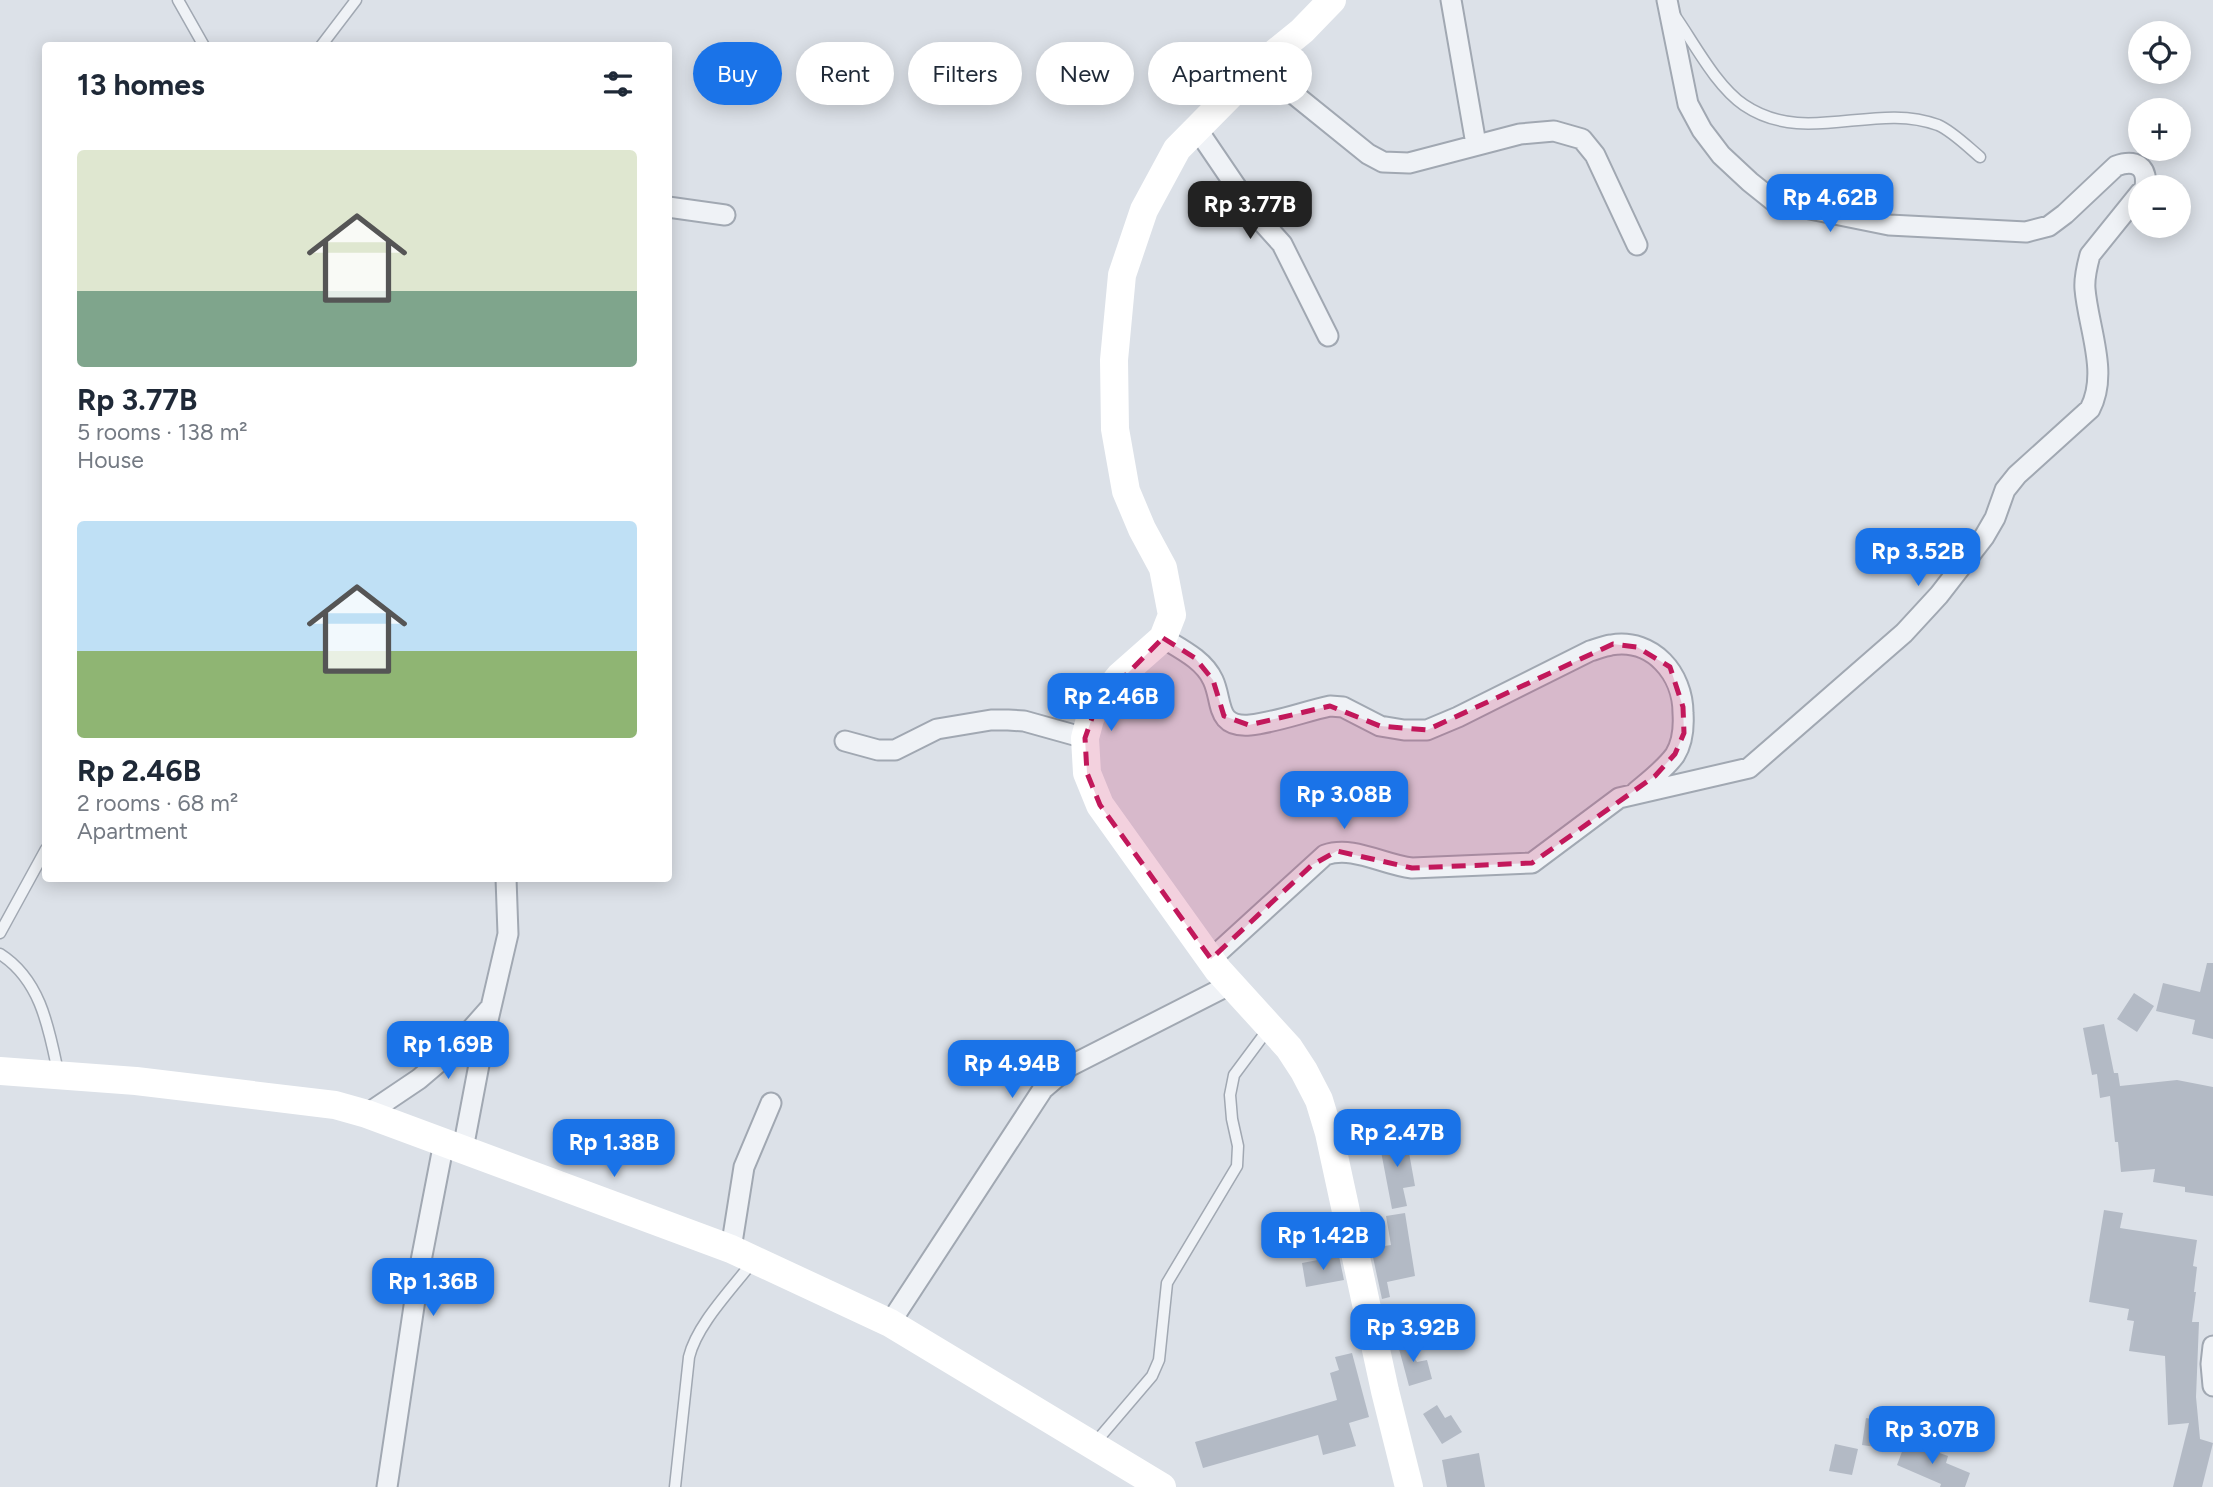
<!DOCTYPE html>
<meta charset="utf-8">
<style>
body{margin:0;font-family:Figtree,sans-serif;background:#f2f2f3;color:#1f2937;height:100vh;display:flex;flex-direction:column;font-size:26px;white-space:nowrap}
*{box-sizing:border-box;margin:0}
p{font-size:23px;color:#747a83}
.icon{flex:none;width:38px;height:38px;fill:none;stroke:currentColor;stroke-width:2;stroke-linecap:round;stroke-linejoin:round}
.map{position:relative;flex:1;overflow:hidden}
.sheet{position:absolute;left:42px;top:42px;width:630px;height:840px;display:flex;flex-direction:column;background:#fff;border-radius:7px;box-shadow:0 4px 18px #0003}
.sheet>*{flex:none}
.banner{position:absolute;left:693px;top:42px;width:665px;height:63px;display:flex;gap:14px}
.controls{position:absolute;left:2128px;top:21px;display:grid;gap:14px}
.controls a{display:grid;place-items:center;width:63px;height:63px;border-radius:50%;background:#fff;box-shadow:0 4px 18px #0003;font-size:35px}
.price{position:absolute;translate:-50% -60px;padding:0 16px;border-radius:14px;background:#1a73e8;color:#fff;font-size:23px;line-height:46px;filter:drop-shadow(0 2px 4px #0008)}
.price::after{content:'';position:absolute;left:50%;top:42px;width:21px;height:16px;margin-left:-10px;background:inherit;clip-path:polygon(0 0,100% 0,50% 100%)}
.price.active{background:#222;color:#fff}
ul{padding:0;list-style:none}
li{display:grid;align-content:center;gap:14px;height:371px;padding:0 35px}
li span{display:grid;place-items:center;height:217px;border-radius:7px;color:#555}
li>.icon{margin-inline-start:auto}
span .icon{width:126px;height:126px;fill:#fffc;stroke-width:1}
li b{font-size:30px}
h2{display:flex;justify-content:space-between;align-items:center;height:84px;padding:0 35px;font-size:30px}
.tag{padding:0 24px;border-radius:32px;background:#fff;box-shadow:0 4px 18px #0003;font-size:24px;line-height:63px}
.tag.active{background:#1a73e8;color:#fff}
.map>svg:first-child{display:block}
.building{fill:#b3bac5}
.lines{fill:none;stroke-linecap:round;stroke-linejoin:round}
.lane-casing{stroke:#a1a8b2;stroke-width:13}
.street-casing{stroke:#a1a8b2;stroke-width:23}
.lane{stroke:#eff2f6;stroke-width:10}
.street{stroke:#eff2f6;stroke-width:19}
.secondary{stroke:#fff;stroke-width:28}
.marked{fill:#c2185b;fill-opacity:0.2;stroke:#c2185b;stroke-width:5;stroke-dasharray:14 9;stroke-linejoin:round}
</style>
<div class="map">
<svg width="2213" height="1487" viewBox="0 0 2213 1487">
<rect width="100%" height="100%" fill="#dce1e8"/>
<path class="building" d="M2207,963h6v76l-21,-5 3,-14 -39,-9 7,-28 37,9z
M2134,993l20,13 -17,26 -20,-13z
M2104,1024l10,49h4l2,13 57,-6 36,7v109l-28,-4v-5l-32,-5 2,-13 -34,3 -3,-30h-3l-5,-46 -10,2 -3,-24 -5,1 -9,-47z
M1406,1136l9,50 -12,2 4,18 -15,3 -13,-68z
M2104,1210l19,3 -3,15 77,12 -4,26 4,1 -3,25h2l-4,30h7l-3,75 4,42 13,4 -11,44h-29l16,-64 -21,2 -3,-69 -36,-5 5,-30 -7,-1 2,-11 -40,-7z
M1405,1213l10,63 -28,6 3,15 -8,2 -11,-51 20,-3 -5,-29z
M1339,1256l5,24 -38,7 -4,-24z
M1400,1332l17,30 10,-2 5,19 -23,7 -14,-52z
M1352,1353l17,64 -20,6 7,23 -33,9 -5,-20 -115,33 -8,-26 142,-42 -7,-27 9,-3 -4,-13z
M1437,1405l8,13 6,-3 11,17 -20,12 -19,-30z
M1866,1418l34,5 -4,27 -34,-5z
M1906,1441l42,15 -2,7 24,10 -5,14h-25l1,-3 -44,-19z
M1835,1444l23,5 -6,26 -23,-4z
M1479,1453l6,34h-38l-5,-27z"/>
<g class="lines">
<g class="lane-casing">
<path id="lane" d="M178,0l26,46
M1675,16c19,27 41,70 69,89 62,42 130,-4 194,20 14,6 30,22 42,32
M321,46l35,-46
M0,933l46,-84
M0,954c41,26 49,75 58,118
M1094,1444l58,-68 7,-16 8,-77 70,-117 1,-20 -6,-27 -2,-24 4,-20 35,-47
M675,1487l14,-130c8,-33 43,-68 65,-97"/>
</g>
<g class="street-casing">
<path id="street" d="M1451,0l25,144
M1667,0l21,104 14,26 19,25 29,27 25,20 114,23 137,7 23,-6 16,-12 51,-48c19,-7 32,0 29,21
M1259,66l109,88 15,8 26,1 111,-29 34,-3 28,8 13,16 42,90
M1197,129l57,84 28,31 46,92
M668,207l57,8
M1163,638c18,11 41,22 50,42 10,21 2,48 37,45 24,-2 56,-14 80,-19l13,1 37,19 24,4h23l31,-13 132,-66c7,-2 14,-5 21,-6 42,-7 72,29 72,68 1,15 0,29 -8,42 -10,14 -26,26 -39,37
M845,741l33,9h17l42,-21 54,-9h17l16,1 61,17
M1211,959l114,-104c28,-10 58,10 87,13l120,-5 87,-65 130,-30 155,-135 35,-38 45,-58 11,-19 10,-28 12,-15 73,-66c19,-36 -2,-82 -5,-120 -1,-11 2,-23 5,-34l50,-62
M367,1114l52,-35 34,-29 37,-42
M463,1149l22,-116 23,-99 -2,-56
M731,1249l13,-82 27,-64
M890,1323l153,-234 27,-23 161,-82
M2213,1346l-2,18 2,22
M387,1487l33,-221 24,-124"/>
</g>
<use href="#lane" class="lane"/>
<use href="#street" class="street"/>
<path class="secondary" d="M1332,0l-30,31 -43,35 -82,83 -33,61 -22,65 -8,85 1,69 11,62 16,38 21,39 9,47 -9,23 -43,38 -23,28 -7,15 -5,19 2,35 13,32 118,165 71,78 15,23 15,29 10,33 56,258 24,96
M0,1071l136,10 199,24 32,9 364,135 159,74 272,164"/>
</g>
<path class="marked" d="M1163,638l32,20 18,22 11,36 25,9 81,-19 50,20 47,4 186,-86 24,3 33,20 13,40 1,26 -9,21 -20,22 -123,87 -120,5 -75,-17 -25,14 -101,94 -111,-154 -13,-32 -2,-35 12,-34z"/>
</svg>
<div class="controls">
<a><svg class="icon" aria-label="locate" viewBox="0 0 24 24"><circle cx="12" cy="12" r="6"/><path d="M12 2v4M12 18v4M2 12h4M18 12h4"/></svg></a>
<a>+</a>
<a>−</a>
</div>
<b class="price" style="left:1830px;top:234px">Rp 4.62B</b>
<b class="price active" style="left:1250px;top:241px">Rp 3.77B</b>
<b class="price" style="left:1918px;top:588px">Rp 3.52B</b>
<b class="price" style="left:1111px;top:733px">Rp 2.46B</b>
<b class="price" style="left:1344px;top:831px">Rp 3.08B</b>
<b class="price" style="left:448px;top:1081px">Rp 1.69B</b>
<b class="price" style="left:1012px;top:1100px">Rp 4.94B</b>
<b class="price" style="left:1397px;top:1169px">Rp 2.47B</b>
<b class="price" style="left:614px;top:1179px">Rp 1.38B</b>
<b class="price" style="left:1323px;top:1272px">Rp 1.42B</b>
<b class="price" style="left:433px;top:1318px">Rp 1.36B</b>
<b class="price" style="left:1413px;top:1364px">Rp 3.92B</b>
<b class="price" style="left:1932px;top:1466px">Rp 3.07B</b>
<div class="banner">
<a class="tag active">Buy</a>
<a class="tag">Rent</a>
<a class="tag">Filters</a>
<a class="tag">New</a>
<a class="tag">Apartment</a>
</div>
<section class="sheet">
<h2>13 homes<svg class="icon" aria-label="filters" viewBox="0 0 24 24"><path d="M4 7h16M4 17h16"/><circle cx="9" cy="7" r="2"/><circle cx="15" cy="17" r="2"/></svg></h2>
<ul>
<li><span style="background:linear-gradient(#dfe7d0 65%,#7fa58c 0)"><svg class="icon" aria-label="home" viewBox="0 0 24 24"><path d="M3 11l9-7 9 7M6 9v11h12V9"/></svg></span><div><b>Rp 3.77B</b><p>5 rooms · 138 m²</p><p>House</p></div></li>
<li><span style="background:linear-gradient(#bfe0f5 60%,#8fb573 0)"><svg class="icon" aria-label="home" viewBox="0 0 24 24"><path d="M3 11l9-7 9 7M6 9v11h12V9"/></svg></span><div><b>Rp 2.46B</b><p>2 rooms · 68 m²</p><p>Apartment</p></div></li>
</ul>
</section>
</div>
